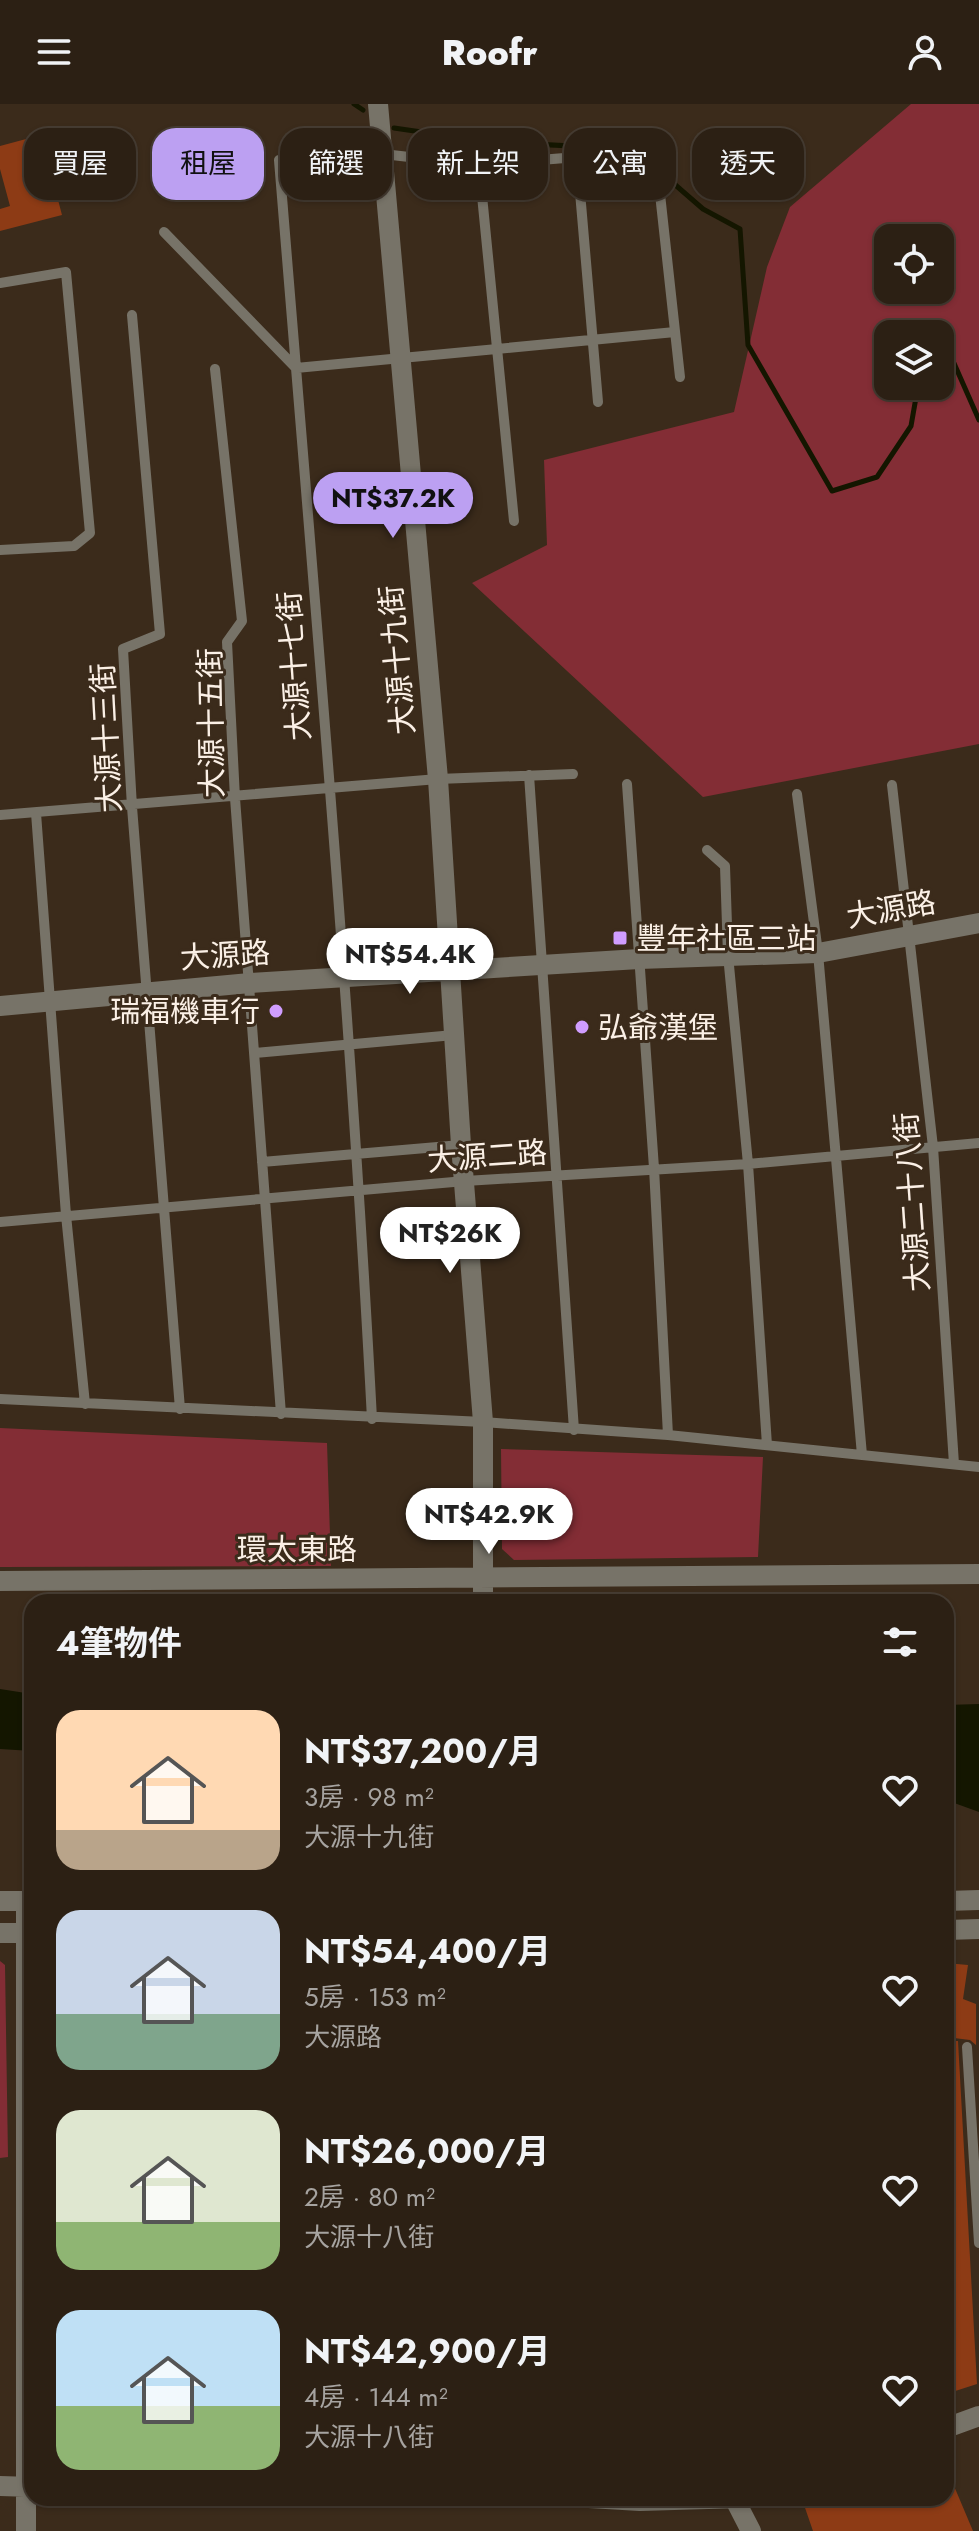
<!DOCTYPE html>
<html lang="zh-TW">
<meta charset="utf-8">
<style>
body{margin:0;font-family:Jost,"Noto Sans TC",sans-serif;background:#382d22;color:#f1f3f6;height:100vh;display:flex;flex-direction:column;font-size:30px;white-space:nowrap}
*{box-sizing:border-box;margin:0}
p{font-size:26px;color:#a6a3a0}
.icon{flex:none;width:44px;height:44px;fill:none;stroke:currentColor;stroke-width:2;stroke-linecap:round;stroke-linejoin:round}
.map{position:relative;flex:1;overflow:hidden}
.details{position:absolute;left:24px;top:1490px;width:930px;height:912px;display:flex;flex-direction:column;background:#2c2014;border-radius:24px;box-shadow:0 2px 6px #0004,0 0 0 2px #483e34}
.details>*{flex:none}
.top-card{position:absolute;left:24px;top:24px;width:932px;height:72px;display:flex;gap:16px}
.controls{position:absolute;left:874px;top:120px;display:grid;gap:16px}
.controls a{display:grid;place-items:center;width:80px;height:80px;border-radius:16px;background:#2c2014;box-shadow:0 2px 6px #0004,0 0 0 2px #483e34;font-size:40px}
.price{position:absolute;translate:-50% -68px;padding:0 18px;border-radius:28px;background:#fff;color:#222;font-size:26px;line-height:52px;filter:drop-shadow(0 2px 4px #0008)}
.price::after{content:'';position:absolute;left:50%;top:48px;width:24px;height:18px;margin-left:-12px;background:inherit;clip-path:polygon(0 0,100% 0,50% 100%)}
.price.current{background:#bca0f2;color:#111}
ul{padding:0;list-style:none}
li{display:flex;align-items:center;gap:24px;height:200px;padding:0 32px}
li span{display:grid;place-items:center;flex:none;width:224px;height:160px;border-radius:24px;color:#555}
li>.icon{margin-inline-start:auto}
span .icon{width:96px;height:96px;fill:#fffc;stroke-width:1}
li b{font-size:34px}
h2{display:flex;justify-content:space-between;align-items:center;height:96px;padding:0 32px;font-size:34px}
.chip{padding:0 28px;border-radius:24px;background:#2c2014;box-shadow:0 2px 6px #0004,0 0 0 2px #483e34;font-size:28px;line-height:72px}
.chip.current{background:#bca0f2;color:#111}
header{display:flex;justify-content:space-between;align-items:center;height:104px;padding:0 32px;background:#2c2014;font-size:36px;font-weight:800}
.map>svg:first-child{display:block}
.green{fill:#832d35;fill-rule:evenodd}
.water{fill:#141600}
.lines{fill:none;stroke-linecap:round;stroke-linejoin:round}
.stream{stroke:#141600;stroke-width:5}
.building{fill:#8d3b15}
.service{stroke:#777368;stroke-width:10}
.minor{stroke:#777368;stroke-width:20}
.tertiary{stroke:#777368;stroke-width:20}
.poi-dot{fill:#d09dff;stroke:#3b2b1b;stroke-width:3}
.labels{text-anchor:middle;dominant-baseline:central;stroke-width:6;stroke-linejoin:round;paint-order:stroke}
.street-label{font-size:30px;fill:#fbf0e6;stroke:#3b2b1b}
.poi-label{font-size:30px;fill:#fbf0e6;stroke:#3b2b1b;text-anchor:start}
</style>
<header><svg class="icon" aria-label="menu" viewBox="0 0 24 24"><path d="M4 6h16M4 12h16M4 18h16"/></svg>Roofr<svg class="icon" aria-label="person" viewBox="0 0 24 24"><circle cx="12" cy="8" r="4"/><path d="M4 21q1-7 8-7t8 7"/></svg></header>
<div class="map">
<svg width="979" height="2427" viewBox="0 0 979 2427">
<rect width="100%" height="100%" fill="#3b2b1b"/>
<path class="green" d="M911,0h68v640l-276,53 -231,-214 75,-38 -3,-85 190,-48 33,-145 23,-60zM940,134v52h-52v-52zM940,230v52h-52v-52z
M0,1324l327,15 4,123 -331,1z
M501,1345l262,8 -5,100 -244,3 -12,-11z
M0,1857l5,4 3,192 -8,1z"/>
<path class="water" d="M0,1585l32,5v57l-32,-2z
M979,1600v108l-33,-12v-95z"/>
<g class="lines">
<path class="stream" d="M354,0l9,6
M394,24l96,14 144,7 69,60 37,20 8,116 84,146 45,-14 34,-51 7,-40
M940,260l13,-3 26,59"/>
</g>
<path class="building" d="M41,31l21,80 -62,16v-22l10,-3 -10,-37v-23z
M946,1859l22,2 -5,34 13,5v41l-6,-5 -24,-3z
M946,1937h12l19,343 -31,10z
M946,2363l27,64h-160l-10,-29 11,-4h132z"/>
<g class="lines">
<path class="service" d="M383,50l96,11 98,-8 21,245
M279,56c34,420 71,839 93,1259
M479,61l35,356
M660,90l20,183
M164,128l132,136 379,-36
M0,179l66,-11 24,261 -16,13 -74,4
M132,211l28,319 -37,15 9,158 48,602
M215,265l27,252 -15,21 8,156 46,616
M529,671l45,655
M627,680l27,384 14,267
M892,681l41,362 21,317
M797,690l21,159 44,502
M36,709l30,402 19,189
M0,711l438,-36 135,-5
M707,746l18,16 3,89 20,209 19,281
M255,949l199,-18
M262,1058l199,-17
M0,1118l465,-41 283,-17 231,-21
M0,1295l483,23 185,13 311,32
M967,1943l12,196"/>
<path class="minor" d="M378,0l60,675 23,366 22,277v180
M0,902l250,-23 389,-24 179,-6 161,-30
M0,1477l979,-7
M26,1797v630
M946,2324l33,-12
M0,2382l32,1
M589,2394l51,3 103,-3
M734,2394l17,33"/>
<path class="tertiary" d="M0,1797h32
M946,1797l33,-1
M946,1826l33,-1
M0,1829h32"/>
</g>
<g class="poi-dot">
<rect x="612" y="826" width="16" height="16" rx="4"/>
<circle cx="276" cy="907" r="8"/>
<circle cx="582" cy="923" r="8"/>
</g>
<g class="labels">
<g class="street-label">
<text transform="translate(397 556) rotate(-95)">大源十九街</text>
<text transform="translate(294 562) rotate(-94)">大源十七街</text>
<text transform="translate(211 619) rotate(-91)">大源十五街</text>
<text transform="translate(106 634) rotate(-93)">大源十三街</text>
<text transform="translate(891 805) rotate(-10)">大源路</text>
<text transform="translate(225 851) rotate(-4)">大源路</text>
<text transform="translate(487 1052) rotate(-4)">大源二路</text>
<text transform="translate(912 1098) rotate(-94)">大源二十八街</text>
<text x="297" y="1445">環太東路</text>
</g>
<g class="poi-label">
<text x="636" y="834">豐年社區三站</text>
<text x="260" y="907" text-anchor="end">瑞福機車行</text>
<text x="598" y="923">弘爺漢堡</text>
</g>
</g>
</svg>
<div class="controls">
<a><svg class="icon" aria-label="locate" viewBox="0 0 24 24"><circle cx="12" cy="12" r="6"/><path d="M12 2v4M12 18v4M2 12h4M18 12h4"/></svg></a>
<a><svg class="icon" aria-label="layers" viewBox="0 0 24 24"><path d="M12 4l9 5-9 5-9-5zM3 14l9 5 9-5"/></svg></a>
</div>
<b class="price current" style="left:393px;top:436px">NT$37.2K</b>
<b class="price" style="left:410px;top:892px">NT$54.4K</b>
<b class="price" style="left:450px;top:1171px">NT$26K</b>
<b class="price" style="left:489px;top:1452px">NT$42.9K</b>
<div class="top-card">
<a class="chip">買屋</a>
<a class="chip current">租屋</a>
<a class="chip">篩選</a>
<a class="chip">新上架</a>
<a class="chip">公寓</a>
<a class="chip">透天</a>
</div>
<section class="details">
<h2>4筆物件<svg class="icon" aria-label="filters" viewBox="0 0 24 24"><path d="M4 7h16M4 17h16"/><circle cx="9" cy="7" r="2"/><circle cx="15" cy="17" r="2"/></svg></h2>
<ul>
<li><span style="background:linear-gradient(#ffd9b3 75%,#b9a48a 0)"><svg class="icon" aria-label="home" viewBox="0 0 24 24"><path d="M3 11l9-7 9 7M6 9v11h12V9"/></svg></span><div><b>NT$37,200/月</b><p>3房 · 98 m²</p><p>大源十九街</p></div><svg class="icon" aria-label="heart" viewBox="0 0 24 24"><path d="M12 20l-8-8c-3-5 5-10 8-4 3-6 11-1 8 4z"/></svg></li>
<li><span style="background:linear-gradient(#c9d6e8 65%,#7fa58c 0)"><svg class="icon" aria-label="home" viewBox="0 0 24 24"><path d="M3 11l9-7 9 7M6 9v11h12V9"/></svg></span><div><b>NT$54,400/月</b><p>5房 · 153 m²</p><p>大源路</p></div><svg class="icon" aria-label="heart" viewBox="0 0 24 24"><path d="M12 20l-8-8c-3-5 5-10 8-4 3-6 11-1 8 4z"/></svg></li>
<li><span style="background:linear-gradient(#dfe7d0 70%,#8fb573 0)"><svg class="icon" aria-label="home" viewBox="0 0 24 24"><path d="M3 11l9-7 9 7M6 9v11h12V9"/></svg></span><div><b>NT$26,000/月</b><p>2房 · 80 m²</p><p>大源十八街</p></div><svg class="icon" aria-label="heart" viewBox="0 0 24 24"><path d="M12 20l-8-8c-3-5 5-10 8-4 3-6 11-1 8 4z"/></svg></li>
<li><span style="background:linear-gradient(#bfe0f5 60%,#8fb573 0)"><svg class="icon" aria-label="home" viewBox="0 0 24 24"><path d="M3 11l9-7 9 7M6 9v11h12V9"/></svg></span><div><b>NT$42,900/月</b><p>4房 · 144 m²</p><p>大源十八街</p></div><svg class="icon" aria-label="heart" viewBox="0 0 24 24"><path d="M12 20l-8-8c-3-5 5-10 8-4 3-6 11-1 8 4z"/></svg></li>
</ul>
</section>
</div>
